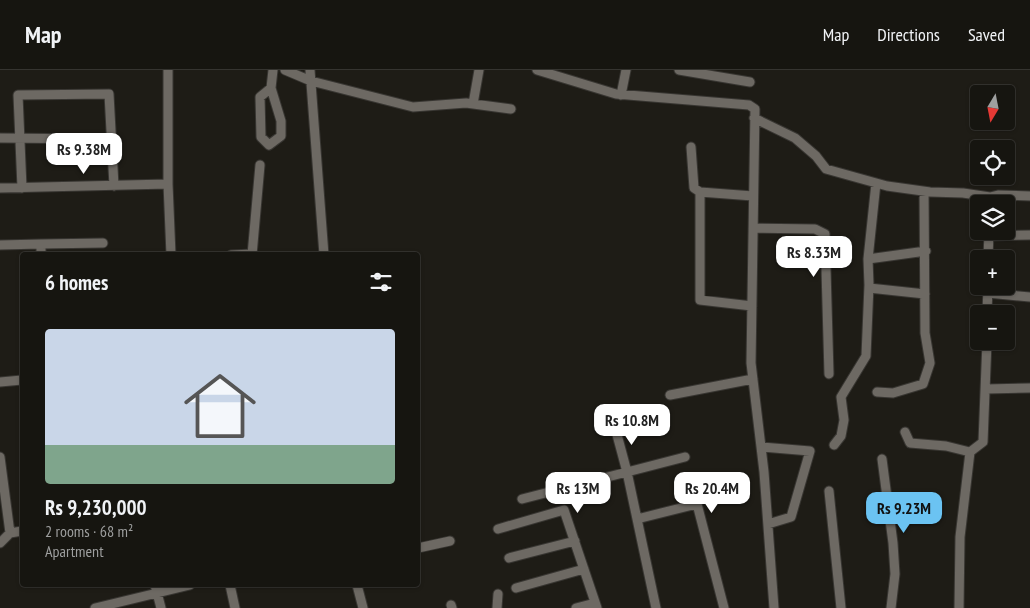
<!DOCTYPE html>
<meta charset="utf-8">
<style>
body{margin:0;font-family:"PT Sans Narrow",sans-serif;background:#23221e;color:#f1f3f6;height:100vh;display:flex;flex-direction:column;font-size:19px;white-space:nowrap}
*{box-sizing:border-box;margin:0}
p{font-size:16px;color:#9e9f9f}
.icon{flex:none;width:28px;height:28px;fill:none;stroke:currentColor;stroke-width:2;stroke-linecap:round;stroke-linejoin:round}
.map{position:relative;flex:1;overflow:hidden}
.panel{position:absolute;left:20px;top:182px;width:400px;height:335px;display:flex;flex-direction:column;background:#161510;border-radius:5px;box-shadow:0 1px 4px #0004,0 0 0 1px #353430}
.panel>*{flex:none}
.needle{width:32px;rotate:190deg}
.buttons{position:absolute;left:970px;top:15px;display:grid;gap:10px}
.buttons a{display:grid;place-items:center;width:45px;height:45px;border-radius:5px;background:#161510;box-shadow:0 1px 4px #0004,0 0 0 1px #353430;font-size:25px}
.price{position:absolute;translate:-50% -42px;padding:0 11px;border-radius:10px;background:#fff;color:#222;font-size:16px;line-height:32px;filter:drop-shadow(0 1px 2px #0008)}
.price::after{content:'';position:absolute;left:50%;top:30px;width:15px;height:11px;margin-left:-8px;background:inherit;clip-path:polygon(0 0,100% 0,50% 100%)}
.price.selected{background:#6bc3f2;color:#111}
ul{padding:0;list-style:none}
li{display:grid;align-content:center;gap:10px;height:265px;padding:0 25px}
li span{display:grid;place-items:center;height:155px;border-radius:5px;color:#555}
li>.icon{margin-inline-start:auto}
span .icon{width:90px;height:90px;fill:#fffc;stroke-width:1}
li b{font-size:21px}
h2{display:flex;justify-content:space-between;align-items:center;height:60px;padding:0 25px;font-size:21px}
header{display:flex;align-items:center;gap:30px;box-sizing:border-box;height:70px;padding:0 25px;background:#161510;border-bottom:1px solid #353430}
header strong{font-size:24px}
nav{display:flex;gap:28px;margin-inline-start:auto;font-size:18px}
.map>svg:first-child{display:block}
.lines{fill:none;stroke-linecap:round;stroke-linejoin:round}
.minor-casing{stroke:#383632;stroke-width:11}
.minor{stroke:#6d6963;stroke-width:9}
</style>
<header>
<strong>Map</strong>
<nav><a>Map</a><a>Directions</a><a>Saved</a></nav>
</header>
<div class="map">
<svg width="1030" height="538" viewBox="0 0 1030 538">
<rect width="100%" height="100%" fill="#1e1c16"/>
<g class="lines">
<g class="minor-casing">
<path id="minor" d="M168,0v114l3,71
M285,0l26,11 102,26 53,-4 45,6
M310,0l14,185
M537,0l79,24 133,11 6,4 -4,254 13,109 10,136
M679,0l71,12
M271,18l-11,9 1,40 8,8 12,-9v-15l-10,-33 2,-18
M621,25l5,-25
M473,34l6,-34
M754,48l41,20 21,18 10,13 61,17 43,6 33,1 27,4 8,-2 32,1
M0,68l111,1
M691,77l3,41 6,4 53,4
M0,118l168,-4
M22,118l-4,-93 91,-1 5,92
M700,122v108l52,6
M753,158l62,1 10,5 4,140
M989,166l41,-1
M41,174l62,-1
M0,175l41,-1v11
M231,185l21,-1
M252,185l8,-90
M868,189l58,-8
M988,189l1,-28
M869,218l56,6
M988,223l42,4
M987,244l1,-28
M0,312l22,-2
M986,319l44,-1
M877,322l16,1 30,-9 7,-21 -5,-30 -1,-141
M670,325l83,-16
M905,362l5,11 36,3 24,6
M834,375l7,-9 3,-16 -3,-23 25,-41 3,-71 -1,-26 8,-76
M761,377l49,4 -19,66 -23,7
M0,387l10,76
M882,389l11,84 2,31 -4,34
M829,421l12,117
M522,429l105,-27 -11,-41 30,-6
M637,449l60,-15 27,104
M498,459l66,-19 33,98
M0,473l10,-10 12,-2
M418,478l32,-7
M509,488l66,-17
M155,515l6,23
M230,515l5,23
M357,515l6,23
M516,518l68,-19
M451,535l1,3
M95,538l95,-23
M497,538l1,-14
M576,538l19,-5
M656,538l-29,-136 58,-15
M959,538l1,-71 10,-85 13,-10 4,-101"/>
</g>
<use href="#minor" class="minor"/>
</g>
</svg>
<div class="buttons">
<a><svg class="needle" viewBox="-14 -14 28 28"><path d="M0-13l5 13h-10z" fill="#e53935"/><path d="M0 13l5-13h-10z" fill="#9e9f9f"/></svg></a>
<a><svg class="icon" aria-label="locate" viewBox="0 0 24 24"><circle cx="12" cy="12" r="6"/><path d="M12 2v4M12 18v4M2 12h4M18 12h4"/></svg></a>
<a><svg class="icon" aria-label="layers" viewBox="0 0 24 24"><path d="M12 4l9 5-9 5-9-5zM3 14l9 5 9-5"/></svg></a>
<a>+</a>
<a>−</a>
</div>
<b class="price" style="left:84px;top:105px">Rs 9.38M</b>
<b class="price" style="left:814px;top:208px">Rs 8.33M</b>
<b class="price" style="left:632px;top:376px">Rs 10.8M</b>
<b class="price" style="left:578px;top:444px">Rs 13M</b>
<b class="price" style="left:712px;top:444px">Rs 20.4M</b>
<b class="price selected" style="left:904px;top:464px">Rs 9.23M</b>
<section class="panel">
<h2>6 homes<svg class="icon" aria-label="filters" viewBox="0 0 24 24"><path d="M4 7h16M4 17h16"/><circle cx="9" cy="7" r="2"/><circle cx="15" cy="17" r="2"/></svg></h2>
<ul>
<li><span style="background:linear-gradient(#c9d6e8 75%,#7fa58c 0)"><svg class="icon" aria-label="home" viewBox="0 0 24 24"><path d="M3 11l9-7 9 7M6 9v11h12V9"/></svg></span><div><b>Rs 9,230,000</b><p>2 rooms · 68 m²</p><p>Apartment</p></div></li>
</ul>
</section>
</div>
